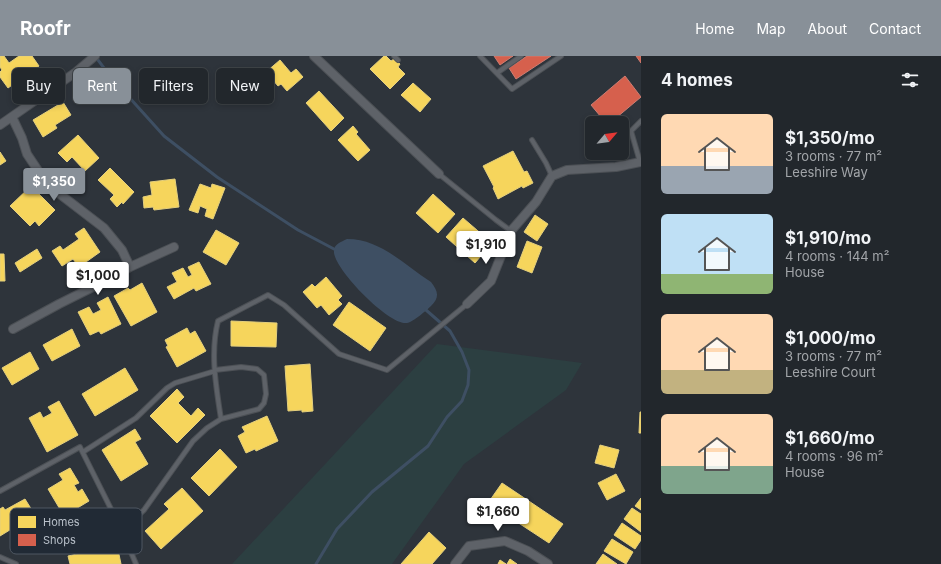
<!DOCTYPE html>
<meta charset="utf-8">
<style>
body{margin:0;font-family:Inter,sans-serif;background:#2a2f34;color:#f1f3f6;height:100vh;display:flex;flex-direction:column;font-size:15px;white-space:nowrap}
*{box-sizing:border-box;margin:0}
p{font-size:13px;color:#a2a5a9}
.icon{flex:none;width:22px;height:22px;fill:none;stroke:currentColor;stroke-width:2;stroke-linecap:round;stroke-linejoin:round}
.map{position:relative;flex:1;overflow:hidden}
.details{display:flex;flex-direction:column;background:#22272c;width:300px}
.details>*{flex:none}
.top-card{position:absolute;left:12px;top:12px;width:380px;height:36px;display:flex;gap:8px}
.needle{width:26px;rotate:61deg}
.tools{position:absolute;left:585px;top:60px;display:grid;gap:8px}
.tools a{display:grid;place-items:center;width:44px;height:44px;border-radius:6px;background:#22272c;box-shadow:0 2px 6px #0003,0 0 0 1px #3f4448;font-size:20px}
.price{position:absolute;translate:-50% -34px;padding:0 9px;border-radius:4px;background:#fff;color:#222;font-size:13px;line-height:26px;filter:drop-shadow(0 1px 2px #0008)}
.price::after{content:'';position:absolute;left:50%;top:24px;width:12px;height:9px;margin-left:-6px;background:inherit;clip-path:polygon(0 0,100% 0,50% 100%)}
.price.selected{background:#889098;color:#fff}
ul{padding:0;list-style:none}
li{display:flex;align-items:center;gap:12px;height:100px;padding:0 20px}
li span{display:grid;place-items:center;flex:none;width:112px;height:80px;border-radius:6px;color:#555}
li>.icon{margin-inline-start:auto}
span .icon{width:48px;height:48px;fill:#fffc;stroke-width:1}
li b{font-size:17px}
h2{display:flex;justify-content:space-between;align-items:center;height:48px;padding:0 20px;font-size:17px}
.tag{padding:0 14px;border-radius:6px;background:#22272c;box-shadow:0 2px 6px #0003,0 0 0 1px #3f4448;font-size:14px;line-height:36px}
.tag.selected{background:#889098;color:#fff}
header{display:flex;align-items:center;gap:24px;box-sizing:border-box;height:56px;padding:0 20px;background:#889098;color:#fff}
header strong{font-size:19px}
nav{display:flex;gap:22px;margin-inline-start:auto;font-size:14px}
main{display:flex;flex:1;min-height:0}
.map>svg:first-child{display:block}
.green{fill:#2c3f41}
.water{fill:#3e4f63}
.homes{fill:#f6d55c;stroke:#e4cf7d}
.shops{fill:#d6604d;stroke:#cd7d72}
.lines{fill:none;stroke-linecap:round;stroke-linejoin:round}
.stream{stroke:#3e4f63;stroke-width:3}
.lane-casing{stroke:#4c5055;stroke-width:6}
.street-casing{stroke:#4c5055;stroke-width:10}
.lane{stroke:#5e6268;stroke-width:4}
.street{stroke:#5e6268;stroke-width:8}
.key{fill:#212a35;stroke:#4f5762;stroke-width:1}
.key-label{font-size:11px;fill:#b9c1ca}
</style>
<header>
<strong>Roofr</strong>
<nav><a>Home</a><a>Map</a><a>About</a><a>Contact</a></nav>
</header>
<main>
<div class="map">
<svg width="641" height="508" viewBox="0 0 641 508">
<rect width="100%" height="100%" fill="#2e343b"/>
<path class="green" d="M437,288l145,19 -16,27 -102,74 -72,100h-160z"/>
<path class="water" d="M347,183c34,0 57,26 84,43 7,9 9,15 0,24 -4,4 -18,16 -24,17 -18,3 -75,-56 -73,-72 0,-7 7,-9 13,-12z"/>
<path class="homes" d="M0,0h4l5,7 10,-7h13l7,10 -31,22 -8,-11v-5l2,-2 -2,-3z
M384,0h2l5,5 3,-2 6,5 -2,3 7,7 -15,15 -20,-20z
M280,4l11,13 5,-4 7,8 -16,14 -6,-7 -3,2 -12,-14z
M413,27l18,16 -11,13 -19,-17z
M319,35l25,27 -13,13 -25,-28z
M63,46l8,13 -16,10 2,3 -14,9 -10,-17z
M353,70l5,6 -2,2 14,16 -12,11 -20,-21z
M78,79l21,23 -14,13 -13,-14 -5,5 -9,-9z
M513,95l11,21 3,-1 6,12 -10,5 -1,-2 -24,13 -5,-11 1,-1 -11,-21z
M0,96l6,9 -6,4z
M110,112l24,24 -11,12 -1,-2 -5,5 -7,-8 4,-4 -16,-15z
M175,123l4,28 -25,3 -1,-3 -9,1 -1,-11 9,-2 -2,-13z
M200,128l11,4 1,-4 13,4 -12,31 -8,-3 2,-7 -7,-3 -2,7 -9,-3z
M31,130l24,24 -16,16 -4,-5 -5,5 -20,-20z
M433,138l22,20 -17,19 -22,-20z
M535,159l13,9 -11,17 -13,-9z
M463,162l29,25 -17,20 -29,-26z
M84,172l16,24 -21,15 -6,-8 -11,7 -10,-15 8,-5 3,4 16,-11 -4,-5z
M216,174l23,13 -13,22 -23,-13z
M527,185l15,6 -10,26 -15,-6z
M37,193l5,9 -22,14 -5,-9z
M0,198h4l1,27h-5z
M199,206l12,22 -15,7 -2,-3 -20,11 -7,-12 10,-5 -5,-9 11,-5 5,9 4,-2 -4,-8z
M326,221l16,19 -4,4 4,4 -13,11 -8,-10 -4,3 -14,-16 9,-8 3,3z
M142,227l15,29 -26,14 -17,-30 14,-8 2,2z
M108,241l13,27 -20,10 -2,-3 -9,4 -12,-23 11,-5 4,7 8,-4 -4,-7z
M349,246l37,26 -16,23 -37,-26z
M231,265l46,2 -1,24 -45,-1z
M187,272l3,6 5,-3 11,20 -29,16 -11,-20 2,-1 -3,-6z
M72,273l8,17 -28,15 -9,-16z
M30,296l9,17 -27,16 -10,-17z
M310,308l3,47 -11,1v-2l-14,1 -3,-45z
M125,312l13,22 -43,26 -13,-22z
M177,333l7,8 -6,6 13,13 7,-8 7,7 -28,28 -27,-27z
M59,345l19,34 -31,17 -18,-34 11,-6 3,6 9,-5 -4,-6z
M640,356h1v21h-2z
M267,360l11,25 -22,10 -1,-2 -9,4 -8,-17 7,-4 -3,-5z
M135,373l6,10 -6,3 13,22 -27,17 -19,-31z
M600,389l19,5 -5,18 -19,-5z
M220,393l17,18 -28,29 -18,-18z
M70,412l9,15 -5,2 4,7 4,-3 7,12 -25,15 -16,-27 15,-9 -4,-6z
M616,418l9,17 -18,9 -9,-17z
M502,427l61,41 -14,19 -61,-40z
M182,432l21,23 -42,38 -16,-18 24,-22 -5,-5z
M641,442v12l-6,-4z
M25,443l10,16 -4,3 2,4 -18,11 -2,-5 -13,8v-27l3,-2 2,3z
M632,452l9,6v18l-17,-13z
M622,467l19,13v4l-6,9 -21,-14z
M429,476l17,16 -14,16h-31z
M612,483l21,13 -7,12 -22,-13z
M117,489l4,19h-51l-2,-8z
M603,498l14,10h-21z
M510,503l7,5h-10z
M500,504l6,4h-8z"/>
<path class="shops" d="M494,0h19l-13,9z
M527,0h24l-35,23 -7,-11z
M636,0h5v7z
M625,20l16,21 -31,26h-4l-15,-18z"/>
<g class="lines">
<path class="stream" d="M95,0l15,20 54,60 53,41 81,53 36,19
M316,508l21,-35 35,-37 56,-46 19,-29 15,-16 6,-16 1,-15 -7,-18 -12,-21 -24,-21"/>
<g class="lane-casing">
<path id="lane" d="M394,0l4,4
M480,0l32,33 49,-33
M497,17l24,-17
M532,84l14,23 6,13
M640,106l-9,-31 10,-10
M439,118l57,46 15,11
M221,363c-5,-33 -11,-66 -3,-98l50,-26 16,10 55,49 48,16 80,-66
M83,396l53,-34 31,-30 8,-5 40,-12
M0,435l80,-44 41,82 15,35
M65,480l56,-5 23,-21 49,-69 14,-13 14,-9 38,-10 5,-6 2,-9 -2,-19 -7,-6 -16,-2 -26,3
M0,501l16,7"/>
</g>
<g class="street-casing">
<path id="street" d="M314,0l125,118
M12,61l10,21 5,16 14,21 20,20 43,33 18,22 8,17
M0,69l76,-53 19,-16
M467,248l24,-23 20,-50 25,-29 16,-26 15,-6 49,-3 25,-5
M13,273l46,-25 40,-20 31,-17 44,-20
M455,508l14,-18 36,-5 23,10 20,13"/>
</g>
<use href="#lane" class="lane"/>
<use href="#street" class="street"/>
</g>
<rect x="10" y="452" width="132" height="46" rx="6" class="key"/>
<rect x="18" y="460" width="18" height="12" fill="#f6d55c"/>
<rect x="18" y="478" width="18" height="12" fill="#d6604d"/>
<g class="key-label">
<text x="43" y="470">Homes</text>
<text x="43" y="488">Shops</text>
</g>
</svg>
<div class="tools">
<a><svg class="needle" viewBox="-14 -14 28 28"><path d="M0-13l5 13h-10z" fill="#e53935"/><path d="M0 13l5-13h-10z" fill="#a2a5a9"/></svg></a>
</div>
<b class="price selected" style="left:54px;top:146px">$1,350</b>
<b class="price" style="left:486px;top:209px">$1,910</b>
<b class="price" style="left:98px;top:240px">$1,000</b>
<b class="price" style="left:498px;top:476px">$1,660</b>
<div class="top-card">
<a class="tag">Buy</a>
<a class="tag selected">Rent</a>
<a class="tag">Filters</a>
<a class="tag">New</a>
</div>
</div>
<section class="details">
<h2>4 homes<svg class="icon" aria-label="filters" viewBox="0 0 24 24"><path d="M4 7h16M4 17h16"/><circle cx="9" cy="7" r="2"/><circle cx="15" cy="17" r="2"/></svg></h2>
<ul>
<li><span style="background:linear-gradient(#ffd9b3 65%,#9aa5b1 0)"><svg class="icon" aria-label="home" viewBox="0 0 24 24"><path d="M3 11l9-7 9 7M6 9v11h12V9"/></svg></span><div><b>$1,350/mo</b><p>3 rooms · 77 m²</p><p>Leeshire Way</p></div></li>
<li><span style="background:linear-gradient(#bfe0f5 75%,#8fb573 0)"><svg class="icon" aria-label="home" viewBox="0 0 24 24"><path d="M3 11l9-7 9 7M6 9v11h12V9"/></svg></span><div><b>$1,910/mo</b><p>4 rooms · 144 m²</p><p>House</p></div></li>
<li><span style="background:linear-gradient(#ffd9b3 70%,#c2b280 0)"><svg class="icon" aria-label="home" viewBox="0 0 24 24"><path d="M3 11l9-7 9 7M6 9v11h12V9"/></svg></span><div><b>$1,000/mo</b><p>3 rooms · 77 m²</p><p>Leeshire Court</p></div></li>
<li><span style="background:linear-gradient(#ffd9b3 65%,#7fa58c 0)"><svg class="icon" aria-label="home" viewBox="0 0 24 24"><path d="M3 11l9-7 9 7M6 9v11h12V9"/></svg></span><div><b>$1,660/mo</b><p>4 rooms · 96 m²</p><p>House</p></div></li>
</ul>
</section>
</main>
